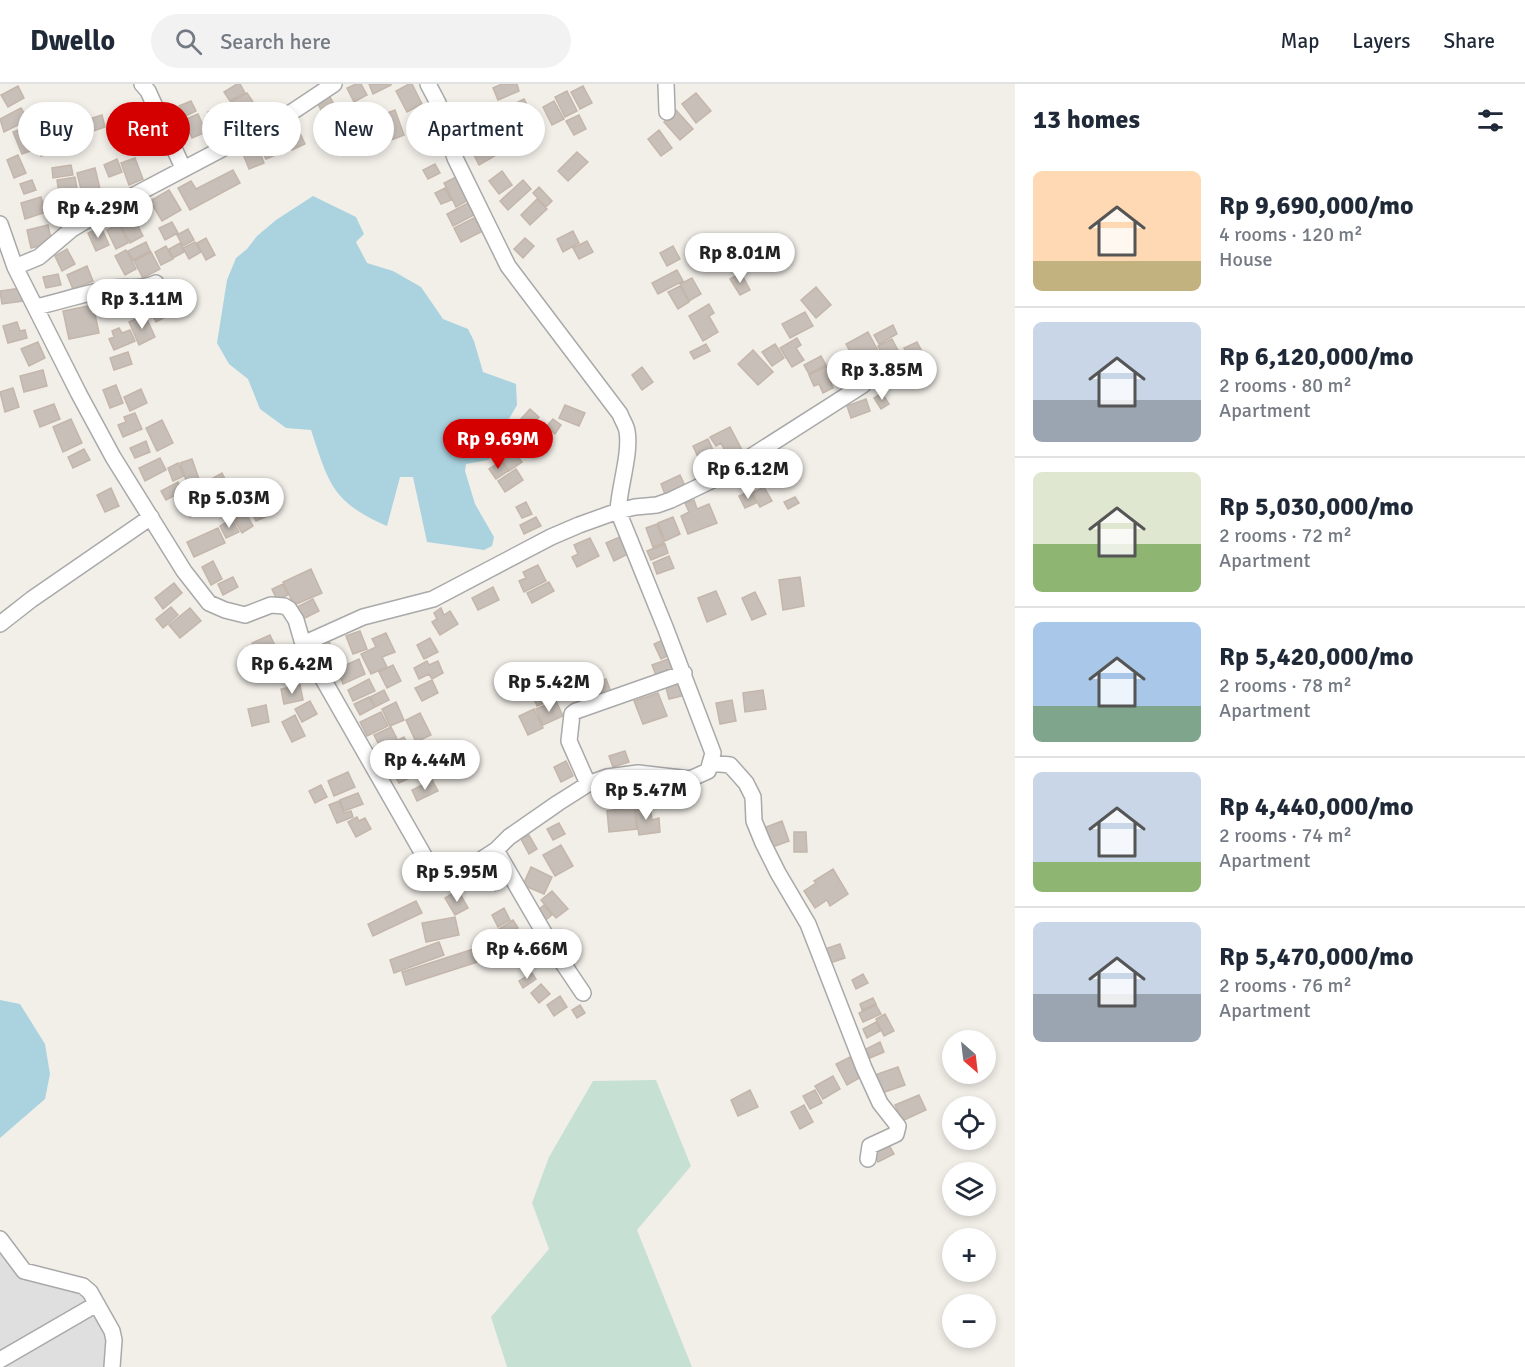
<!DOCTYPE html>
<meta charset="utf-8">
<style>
body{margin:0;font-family:Signika,sans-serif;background:#f2f2f3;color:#1f2937;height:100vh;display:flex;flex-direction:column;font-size:22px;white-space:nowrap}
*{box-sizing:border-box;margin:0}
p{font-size:20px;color:#747a83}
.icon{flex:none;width:33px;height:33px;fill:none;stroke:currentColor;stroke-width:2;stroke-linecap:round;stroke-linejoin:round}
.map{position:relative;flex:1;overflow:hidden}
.drawer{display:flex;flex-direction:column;background:#fff;width:510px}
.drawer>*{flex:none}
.banner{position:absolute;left:18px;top:18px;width:570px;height:54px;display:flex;gap:12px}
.needle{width:39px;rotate:152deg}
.tools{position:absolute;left:942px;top:946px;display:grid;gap:12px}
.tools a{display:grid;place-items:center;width:54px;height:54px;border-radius:50%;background:#fff;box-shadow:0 3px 9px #0003;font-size:30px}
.price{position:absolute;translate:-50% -51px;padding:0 14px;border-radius:21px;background:#fff;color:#222;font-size:20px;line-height:39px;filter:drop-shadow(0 2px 3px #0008)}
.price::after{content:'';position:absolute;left:50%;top:36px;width:18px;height:14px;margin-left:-9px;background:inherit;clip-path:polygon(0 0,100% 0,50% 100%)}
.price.current{background:#d40000;color:#fff}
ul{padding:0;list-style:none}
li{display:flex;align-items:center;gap:18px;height:150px;padding:0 18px}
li+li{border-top:2px solid #e0e1e3}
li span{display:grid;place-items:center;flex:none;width:168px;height:120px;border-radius:9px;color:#555}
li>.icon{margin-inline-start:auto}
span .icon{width:72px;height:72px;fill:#fffc;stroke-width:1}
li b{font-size:26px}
h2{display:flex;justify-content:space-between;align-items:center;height:72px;padding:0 18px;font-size:26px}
.chip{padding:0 21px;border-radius:27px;background:#fff;box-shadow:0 3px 9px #0003;font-size:21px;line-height:54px}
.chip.current{background:#d40000;color:#fff}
header{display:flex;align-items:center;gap:36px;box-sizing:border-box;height:84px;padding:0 30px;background:#fff;border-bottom:2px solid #e0e1e3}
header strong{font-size:28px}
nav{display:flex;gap:33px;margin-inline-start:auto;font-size:21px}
.search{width:420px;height:54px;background:#f2f2f3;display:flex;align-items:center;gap:15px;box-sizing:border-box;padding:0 21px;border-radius:33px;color:#747a83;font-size:22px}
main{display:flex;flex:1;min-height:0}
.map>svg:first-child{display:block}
.residential{fill:#e0dfdf}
.wetland{fill:#c6e0d4}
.water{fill:#aad3df}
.building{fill:#c7bfb8;stroke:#c4b6ab;stroke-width:1.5}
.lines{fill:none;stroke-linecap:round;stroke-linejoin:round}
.minor-casing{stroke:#a9a9a9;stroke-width:18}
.minor{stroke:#fff;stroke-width:15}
</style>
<header>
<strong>Dwello</strong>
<div class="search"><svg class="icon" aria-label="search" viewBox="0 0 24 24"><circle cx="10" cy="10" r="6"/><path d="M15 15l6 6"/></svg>Search here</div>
<nav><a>Map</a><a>Layers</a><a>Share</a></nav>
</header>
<main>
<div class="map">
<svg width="1015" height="1283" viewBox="0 0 1015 1283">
<rect width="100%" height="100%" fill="#f2efe9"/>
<path class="residential" d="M0,1162l23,28 56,14 31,47 -2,32h-108z"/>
<path class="wetland" d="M656,996l35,86 -54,64 55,137h-185l-16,-50 58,-68 -17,-46 17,-46 44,-76z"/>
<path class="water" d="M313,112l43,21 8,17 -8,8 11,21 26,8 28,16 22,32 25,10 6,12 9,31 33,12 1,21 -12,21 -3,20 -14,14 -22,4 -1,7 10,33 19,33 -2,9 -8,4 -57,-8 -14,-65h-13l-13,49c-55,-24 -58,-42 -76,-96l-25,-2 -26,-19 -12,-30 -19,-15 -12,-21 10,-63 9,-22 11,-9 10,-13 19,-16z
M0,916l20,4 25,40 5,30 -5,25 -45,39z"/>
<path class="building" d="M237,0h3l5,9 -15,8 -6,-9z
M356,0h5l6,11 -13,7 -7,-14z
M369,0h22v1l-18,9z
M409,0h3l10,20 -15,8 -11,-21z
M502,0h15l2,7 -21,9 -5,-12z
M18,2l6,12 -16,9 -7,-12z
M583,2l9,17 -12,6 -9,-17z
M567,7l10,20 -12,6 -10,-20z
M247,9l6,9 -17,10 -5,-10z
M696,9l15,18 -15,12 -14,-19z
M329,11l8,15 -13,6 -7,-14z
M524,15l8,15 -16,8 -8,-15z
M191,17l5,10 -12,6 -5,-11z
M554,17l10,18 -12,6 -9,-18z
M227,19l9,18 -19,9 -9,-18z
M481,19l4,9 -13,6 -4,-9z
M21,24l7,12 -24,12 -4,-13z
M395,26l9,25 -13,5 -5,-14 -5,2 -4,-11z
M676,26l17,19 -13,11 -16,-18z
M198,30l8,18 -14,6 -8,-18z
M102,31l3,12 -12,4 -4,-12z
M579,31l7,14 -12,6 -8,-14z
M27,43l9,22 -14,5 -9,-22z
M298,45l7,15 -13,6 -7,-14z
M659,46l13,18 -11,8 -13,-17z
M142,48l5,17 -13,4 -5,-17z
M50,49l4,20 -13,3 -4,-20z
M487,49l11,21 -19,11 -7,-14 8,-4 -4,-8z
M163,52l7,14 -11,5 -6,-14z
M273,57l5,13 -12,5 -6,-12z
M258,63l6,16 -15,6 -6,-15z
M577,68l11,10 -20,19 -10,-10z
M18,71l8,18 -12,5 -7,-18z
M135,74l8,21 -14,6 -8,-22z
M117,75l5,13 -13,5 -5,-12z
M435,80l5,9 -12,6 -5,-9z
M71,81l2,10 -20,3 -1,-10z
M95,84l6,25 -18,4 -6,-24z
M233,86l7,13 -50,27 -12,-22 13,-7 5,8z
M502,87l10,14 -13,9 -10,-13z
M458,92l12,23 -14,8 -12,-24z
M75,93l2,12 -18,4 -2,-13z
M32,96l4,10 -12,4 -4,-10z
M523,96l8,9 -23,21 -8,-9z
M539,103l13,14 -6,6 -13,-14z
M445,104l6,12 -10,4 -6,-11z
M169,106l12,20 -19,11 -12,-20z
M107,107l4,12 -14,5 -5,-11z
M41,113l5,15 -21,7 -4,-16z
M537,115l10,10 -17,16 -9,-10z
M468,119l6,12 -21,11 -6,-12z
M131,129l12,23 -13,7 -12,-23z
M478,132l7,14 -24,12 -7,-14z
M172,138l6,11 -13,7 -6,-12z
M119,140l9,19 -12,6 -9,-19z
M48,141l4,18 -21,5 -4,-18z
M101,143l8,18 -13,6 -8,-18z
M188,145l6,11 -11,6 -6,-11z
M573,147l6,12 -16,9 -6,-13z
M206,154l9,17 -9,5 -9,-17z
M525,154l9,8 -11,12 -9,-9z
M587,157l6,11 -14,7 -6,-11z
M146,158l4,9 -17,9 -5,-9z
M195,158l6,10 -12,7 -6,-11z
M180,159l4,9 -11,6 -4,-9z
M166,162l7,13 -12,6 -6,-13z
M673,162l7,13 -13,7 -7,-13z
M67,165l8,15 -13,7 -7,-15z
M126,166l10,19 -11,6 -10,-19z
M151,168l9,17 -17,9 -9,-17z
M87,182l6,15 -20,8 -6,-14z
M677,186l6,11 -25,13 -6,-11z
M741,189l9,17 -10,5 -10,-16z
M58,190l3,11 -15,3 -3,-11z
M692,194l9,16 -12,7 -9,-17z
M680,202l9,16 -11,7 -10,-17z
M816,203l15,18 -15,13 -15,-18z
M21,204l2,13 -21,3 -2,-13z
M127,208l7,18 -12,6 -8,-19z
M162,209l11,20 -17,9 -5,-9 5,-2 -6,-12z
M709,220l5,9 -5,3 9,16 -15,9 -14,-25z
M93,221l6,28 -30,6 -6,-28z
M805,228l8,14 -23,12 -8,-14z
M145,231l10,22 -16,8 -10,-23z
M17,238l3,9 5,-1 2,8 -19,5 -5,-17z
M893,241l4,9 -18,10 -5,-9z
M119,244l3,5 8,-3 5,11 -21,9 -5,-11 5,-2 -2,-6z
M868,248l16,30 -22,11 -16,-29z
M797,254l4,7 -5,3 8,12 -12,7 -12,-19z
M892,255l10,19 -14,7 -10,-19z
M38,258l7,16 -16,8 -8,-17z
M917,258l8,15 -13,7 -8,-16z
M706,260l4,7 -16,8 -4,-7z
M775,260l9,14 -12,8 -10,-14z
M753,266l20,22 -15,13 -20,-21z
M128,268l4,12 -18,6 -4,-12z
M848,269l8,16 -15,7 -8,-15z
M821,272l5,9 -17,9 -5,-9z
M920,281l7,7 -11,11 -8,-7z
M827,282l6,10 -4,2 4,10 -10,5 -4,-9 -5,2 -5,-11z
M642,283l11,15 -11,8 -10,-15z
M43,286l4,16 -23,6 -4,-16z
M116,301l7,18 -13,5 -7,-18z
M13,304l6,19 -14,5 -5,-20z
M141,305l6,14 -17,8 -6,-14z
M882,309l7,11 -8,5 -7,-11z
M866,315l4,12 -19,7 -4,-12z
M54,320l6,15 -20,8 -6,-16z
M565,321l20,8 -6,13 -20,-8z
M530,325l9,8 -10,11 -9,-8z
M135,329l7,16 -19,8 -5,-12 8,-3 -2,-5z
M71,335l11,24 -19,9 -10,-25z
M553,335l8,6 -6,9 -9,-7z
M162,336l11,23 -16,8 -11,-23z
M730,343l12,23 -14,7 -7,-14 -5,3 -6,-9z
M708,355l11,24 -15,7 -11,-24z
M146,357l4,11 -15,6 -5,-10z
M84,365l6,11 -17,8 -5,-11z
M513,366l9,12 -13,9 -8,-12z
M767,367l7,7 -4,5 9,9 -10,11 -17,-15z
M789,369l8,13 -13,7 -8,-13z
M160,374l6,12 -21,11 -6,-13z
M192,375l7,20 -12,4 -7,-20z
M501,377l7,10 -12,8 -7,-10z
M178,379l6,13 -11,5 -5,-13z
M751,384l11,9 -9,11 -11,-10z
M516,385l7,11 -18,12 -7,-11z
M222,389l6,12 -16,9 -6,-12z
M680,391l6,13 -20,9 -5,-13z
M178,398l5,9 -17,9 -5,-9z
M764,403l8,14 -12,6 -8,-14z
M111,404l8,18 -14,6 -8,-17z
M750,407l6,12 -11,5 -6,-12z
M202,412l6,13 -18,8 -5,-13z
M795,413l4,6 -11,6 -4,-7z
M263,416l7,15 -14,6 -7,-15z
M694,416l3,9 12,-5 8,19 -29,11 -7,-18 8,-4 -4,-9z
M526,418l6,12 -10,4 -6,-11z
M245,428l8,14 -11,7 -8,-14z
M536,433l5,9 -17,8 -4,-9z
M673,433l7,17 -15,7 -7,-18z
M232,435l7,13 -13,6 -6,-12z
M657,440l7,19 -11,4 -7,-19z
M218,444l7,15 -31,14 -7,-15z
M622,452l8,17 -16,8 -8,-18z
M590,454l9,18 -22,11 -5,-10 6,-3 -4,-9z
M665,460l3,9 -17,7 -4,-9z
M669,472l5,12 -17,6 -4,-11z
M213,477l9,18 -11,6 -9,-18z
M538,481l8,16 -22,11 -5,-11 7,-3 -3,-6z
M311,485l11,24 -28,12 -11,-23z
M233,493l5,10 -15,8 -5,-11z
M800,493l4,29 -21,4 -4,-30z
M549,498l5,9 -22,12 -5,-10z
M174,499l8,10 -19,16 -8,-11z
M283,500l5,11 -11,5 -5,-11z
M493,503l6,13 -21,10 -6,-12z
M716,507l10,23 -19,8 -9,-24z
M755,508l11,22 -14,6 -10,-22z
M313,515l6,12 -18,9 -6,-12z
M171,523l7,8 -15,13 -7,-9z
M190,524l11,13 -21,17 -11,-13z
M441,524l3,7 6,-4 8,13 -18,11 -8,-13 5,-3 -3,-6z
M360,547l7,18 -14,5 -7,-18z
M386,549l9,19 -13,5 5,10 -16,7 -10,-20 15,-7 -4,-8z
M270,551l7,15 -17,9 -8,-16z
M430,554l8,14 -14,7 -7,-14z
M667,554l7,15 -13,6 -7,-15z
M329,557l3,7 -13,5 -2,-7z
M339,566l5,13 -19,7 -6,-13z
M271,573l8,13 -17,9 -7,-14z
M671,574l5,14 -19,6 -5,-13z
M359,575l6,15 -22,10 -6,-15z
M427,577l2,4 9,-4 5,12 -11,6 -3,-5 -10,5 -5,-11z
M393,581l8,16 -14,7 -8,-16z
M540,589l6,13 -12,5 -6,-13z
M369,595l6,12 -22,10 -5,-11z
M606,595l6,15 -15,5 -5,-15z
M432,596l6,13 -16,8 -7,-13z
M682,596l4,15 -17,4 -4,-15z
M300,601l3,15 -19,4 -3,-15z
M547,604l6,11 -16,7 -5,-11z
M384,606l5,10 -14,7 -5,-10z
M763,606l3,19 -21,3 -2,-19z
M658,609l9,23 -24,8 -9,-23z
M369,613l6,10 -15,8 -6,-11z
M732,616l4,21 -16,3 -4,-21z
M310,617l7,13 -15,8 -7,-13z
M556,617l7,15 -20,9 -7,-16z
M396,618l8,18 -14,6 -8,-17z
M266,621l3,17 -17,4 -4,-17z
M534,625l9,19 -15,7 -9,-19z
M381,628l7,14 -21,10 -7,-14z
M420,629l11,22 -15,7 -10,-22z
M295,631l10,21 -13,6 -10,-20z
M391,643l6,12 -17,8 -6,-12z
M404,653l6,11 -20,10 -6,-11z
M444,661l4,12 -22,8 -4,-12z
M625,667l4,11 -16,5 -4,-11z
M406,668l5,12 -17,9 -6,-12z
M566,677l7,15 -12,6 -7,-15z
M412,684l4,7 -17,8 -4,-7z
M348,688l7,15 -21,9 -6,-15z
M432,696l6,11 -21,10 -5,-11z
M321,701l6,12 -12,6 -6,-12z
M358,709l5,11 -19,7 -4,-11z
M339,717l5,12 7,-2 2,6 -16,6 -8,-18z
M650,720l2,16 7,-2 1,14 -21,3 -4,-28z
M634,723l3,22 -28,3 -2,-21z
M357,733l2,4 6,-3 6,11 -15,8 -8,-15z
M782,737l7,20 -22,8 -6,-20z
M559,739l6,11 -12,6 -6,-11z
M794,748h12l1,20h-13z
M529,751l8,14 -8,5 -8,-15z
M561,761l12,21 -18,10 -12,-21z
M497,783l11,16 -13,8 -10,-15z
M531,783l21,10 -8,17 -21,-9z
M833,785l15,25 -18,12 -3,-6 -12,8 -11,-17 12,-8 -2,-2z
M458,806l10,18 -13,7 -10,-17z
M552,807l16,18 -12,9 -15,-18z
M416,817l6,12 -49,23 -5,-12z
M544,821l8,10 -10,8 -8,-10z
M504,824l6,12 -12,7 -6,-12z
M455,833l4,18 -33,7 -4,-19z
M513,836l5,8 -5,2 10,17 -13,7 -14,-23z
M439,858l5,13 -50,18 -4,-13z
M840,860l5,14 -18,6 -5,-14z
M486,861l4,13 -84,27 -4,-13z
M532,889l4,6 -13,9 -4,-7z
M863,890l5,9 -12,6 -4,-9z
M541,900l9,10 -11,9 -8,-10z
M560,912l7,11 -13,9 -7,-11z
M873,914l3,6 -14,6 -2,-6z
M580,921l5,8 -8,5 -5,-8z
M876,921l5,9 -18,8 -4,-9z
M885,930l9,17 -10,5 -8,-17z
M876,938l4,9 -13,7 -4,-9z
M880,958l4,10 -14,6 -4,-9z
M850,973l11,20 -14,8 -11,-21z
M898,983l7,18 -23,8 -7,-18z
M833,992l7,13 -17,10 -8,-13z
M750,1006l8,17 -20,9 -7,-16z
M815,1006l7,13 -12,6 -7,-13z
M919,1011l7,15 -24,11 -7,-16z
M804,1021l9,17 -13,7 -9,-17z
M888,1059l6,11 -16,8 -6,-12z"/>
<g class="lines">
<g class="minor-casing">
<path id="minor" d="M142,0l6,7 35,77
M666,0l1,28
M0,140l15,43 64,127 34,63 71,114 25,32 16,7 20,5 26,-10 13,1 5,3 7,11 7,24 128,224 11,7h13l7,-3 34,-22 13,-13 49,-34 30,-19 19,-7 31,-4 52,6 18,-8 5,-18 -48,-126 -47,-116c1,-23 13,-58 9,-80 -1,-6 -5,-11 -7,-17l-112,-148 -53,-108 -17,-55 -10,-19
M15,183l24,-10 33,-28 15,-9 205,-108 42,-28
M36,223c26,-6 52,-15 78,-19 15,-2 28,2 42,-5
M0,540l32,-25 119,-82
M303,560l60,-27 70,-18 118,-62 28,-12 39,-14 17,-4 22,-2 14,-5 48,-23 144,-92
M711,679l19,2 16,18 7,14 1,24 9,22 15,30 30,51 56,144 16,35 18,23 -2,8 -26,12 -2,13
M588,700l-19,-43 3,-27 4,-3 108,-38
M496,766l58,100 29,43
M0,1155l24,32 59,15 7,6 22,39 2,9 -2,27
M0,1276l88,-51"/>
</g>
<use href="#minor" class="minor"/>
</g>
</svg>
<div class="tools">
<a><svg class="needle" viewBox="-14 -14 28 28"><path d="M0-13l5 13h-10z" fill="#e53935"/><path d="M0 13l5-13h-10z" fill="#747a83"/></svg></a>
<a><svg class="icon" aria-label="locate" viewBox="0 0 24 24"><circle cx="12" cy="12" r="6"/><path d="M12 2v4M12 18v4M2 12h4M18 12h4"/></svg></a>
<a><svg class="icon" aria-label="layers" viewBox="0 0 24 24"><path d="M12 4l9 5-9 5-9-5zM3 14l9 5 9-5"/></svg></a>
<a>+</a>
<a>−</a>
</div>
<b class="price" style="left:98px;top:155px">Rp 4.29M</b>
<b class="price" style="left:740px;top:200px">Rp 8.01M</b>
<b class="price" style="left:142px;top:246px">Rp 3.11M</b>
<b class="price" style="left:882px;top:317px">Rp 3.85M</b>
<b class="price current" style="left:498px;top:386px">Rp 9.69M</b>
<b class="price" style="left:748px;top:416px">Rp 6.12M</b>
<b class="price" style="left:229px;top:445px">Rp 5.03M</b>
<b class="price" style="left:292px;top:611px">Rp 6.42M</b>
<b class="price" style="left:549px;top:629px">Rp 5.42M</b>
<b class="price" style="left:425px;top:707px">Rp 4.44M</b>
<b class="price" style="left:646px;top:737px">Rp 5.47M</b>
<b class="price" style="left:457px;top:819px">Rp 5.95M</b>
<b class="price" style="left:527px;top:896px">Rp 4.66M</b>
<div class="banner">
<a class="chip">Buy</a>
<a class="chip current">Rent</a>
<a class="chip">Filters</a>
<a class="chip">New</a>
<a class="chip">Apartment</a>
</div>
</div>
<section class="drawer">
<h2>13 homes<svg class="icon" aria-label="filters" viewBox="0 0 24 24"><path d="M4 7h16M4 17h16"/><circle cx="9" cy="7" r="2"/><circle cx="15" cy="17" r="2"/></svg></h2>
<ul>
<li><span style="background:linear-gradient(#ffd9b3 75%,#c2b280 0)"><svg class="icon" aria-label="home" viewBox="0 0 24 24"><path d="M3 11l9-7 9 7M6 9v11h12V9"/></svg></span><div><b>Rp 9,690,000/mo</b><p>4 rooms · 120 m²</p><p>House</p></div></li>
<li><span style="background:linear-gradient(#c9d6e8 65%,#9aa5b1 0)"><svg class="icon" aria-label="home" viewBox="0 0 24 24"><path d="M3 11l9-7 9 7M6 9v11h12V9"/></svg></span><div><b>Rp 6,120,000/mo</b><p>2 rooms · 80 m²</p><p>Apartment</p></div></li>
<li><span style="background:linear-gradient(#dfe7d0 60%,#8fb573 0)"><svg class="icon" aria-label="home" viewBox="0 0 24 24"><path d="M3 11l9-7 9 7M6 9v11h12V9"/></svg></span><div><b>Rp 5,030,000/mo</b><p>2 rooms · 72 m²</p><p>Apartment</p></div></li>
<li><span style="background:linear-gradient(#a9c7e8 70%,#7fa58c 0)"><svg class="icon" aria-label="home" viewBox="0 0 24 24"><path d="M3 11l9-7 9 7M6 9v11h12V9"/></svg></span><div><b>Rp 5,420,000/mo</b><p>2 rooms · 78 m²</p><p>Apartment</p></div></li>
<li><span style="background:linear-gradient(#c9d6e8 75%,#8fb573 0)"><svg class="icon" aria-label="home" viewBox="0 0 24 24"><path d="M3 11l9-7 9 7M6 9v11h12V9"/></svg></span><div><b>Rp 4,440,000/mo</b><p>2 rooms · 74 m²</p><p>Apartment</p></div></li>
<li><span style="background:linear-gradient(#c9d6e8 60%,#9aa5b1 0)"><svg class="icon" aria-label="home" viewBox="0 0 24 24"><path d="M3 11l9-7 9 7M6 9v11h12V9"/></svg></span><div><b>Rp 5,470,000/mo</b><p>2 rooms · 76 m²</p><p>Apartment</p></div></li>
</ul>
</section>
</main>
